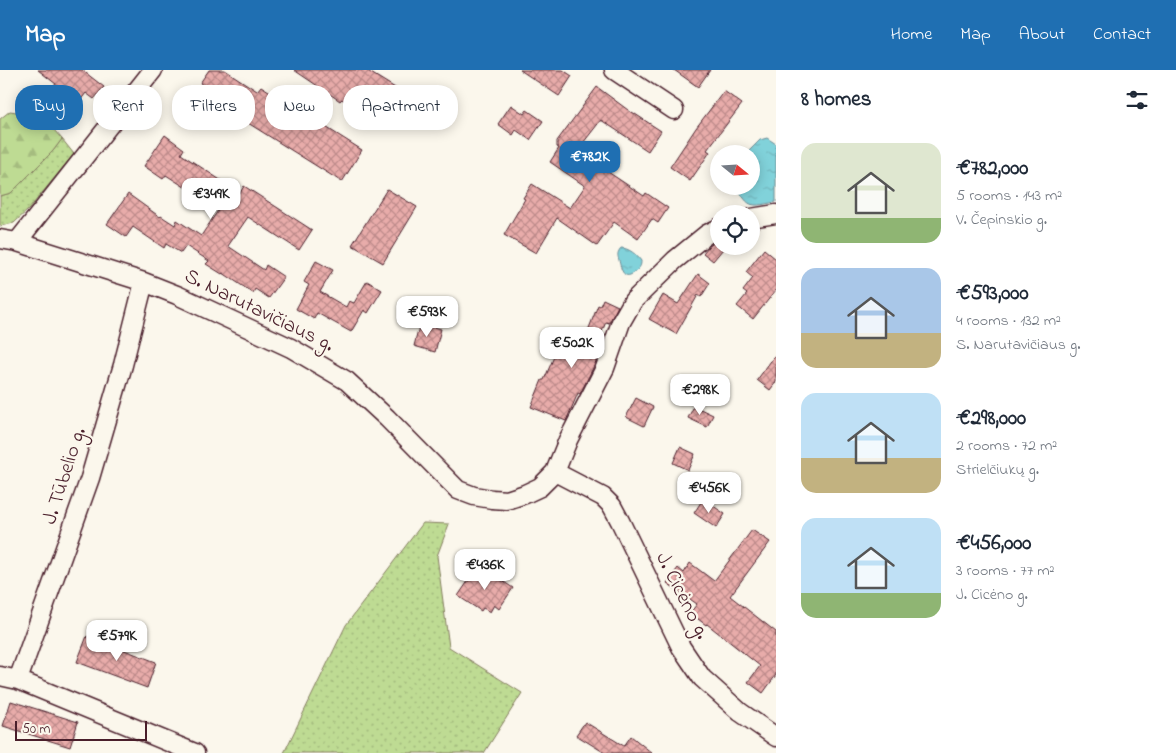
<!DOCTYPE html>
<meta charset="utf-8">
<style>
body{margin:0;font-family:"Indie Flower",sans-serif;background:#f6f6f7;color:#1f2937;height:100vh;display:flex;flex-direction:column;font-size:19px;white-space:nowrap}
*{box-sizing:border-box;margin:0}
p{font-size:16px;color:#747a83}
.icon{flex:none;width:28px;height:28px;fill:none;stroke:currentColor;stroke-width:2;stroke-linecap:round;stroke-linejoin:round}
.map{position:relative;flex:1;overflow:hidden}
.sheet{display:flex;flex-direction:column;background:#fff;width:400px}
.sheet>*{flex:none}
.hud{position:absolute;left:15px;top:15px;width:475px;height:45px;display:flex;gap:10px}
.needle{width:32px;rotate:108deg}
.tools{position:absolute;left:710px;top:75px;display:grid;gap:10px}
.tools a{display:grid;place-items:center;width:50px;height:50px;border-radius:50%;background:#fff;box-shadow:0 2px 12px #0003;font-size:25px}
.scale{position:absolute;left:15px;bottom:12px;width:132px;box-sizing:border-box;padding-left:5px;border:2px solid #4a1f2b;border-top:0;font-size:14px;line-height:18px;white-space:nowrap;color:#4a1f2b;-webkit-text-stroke:4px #fbf7ec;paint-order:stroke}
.price{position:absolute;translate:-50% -42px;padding:0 11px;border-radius:10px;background:#fff;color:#222;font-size:16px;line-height:32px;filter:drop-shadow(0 1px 2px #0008)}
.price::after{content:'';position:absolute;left:50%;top:30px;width:15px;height:11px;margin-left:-8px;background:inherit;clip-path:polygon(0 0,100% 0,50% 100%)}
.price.on{background:#1f6fb2;color:#fff}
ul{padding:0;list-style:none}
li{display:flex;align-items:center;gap:15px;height:125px;padding:0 25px}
li span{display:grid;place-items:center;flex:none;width:140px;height:100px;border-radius:15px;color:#555}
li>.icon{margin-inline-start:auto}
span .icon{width:60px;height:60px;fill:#fffc;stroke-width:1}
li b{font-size:21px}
h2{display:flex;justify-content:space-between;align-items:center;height:60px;padding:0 25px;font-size:21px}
.chip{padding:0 18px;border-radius:20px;background:#fff;box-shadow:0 2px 12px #0003;font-size:18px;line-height:45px}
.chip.on{background:#1f6fb2;color:#fff}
header{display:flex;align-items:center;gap:30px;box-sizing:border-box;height:70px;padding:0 25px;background:#1f6fb2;color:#fff}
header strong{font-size:24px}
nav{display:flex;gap:28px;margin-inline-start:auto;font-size:18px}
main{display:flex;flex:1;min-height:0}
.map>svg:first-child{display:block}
.grass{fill:url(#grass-dots);stroke:#847d5f}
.forest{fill:url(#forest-firs);stroke:#847d5f}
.water{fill:url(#water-ripples);stroke:#6b8a94}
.building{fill:url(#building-cross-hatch);stroke:#4a1f2b}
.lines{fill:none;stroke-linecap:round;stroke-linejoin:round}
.minor-casing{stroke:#4a1f2b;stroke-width:21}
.minor{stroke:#fbf7ec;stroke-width:18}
.labels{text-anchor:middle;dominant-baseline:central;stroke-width:4.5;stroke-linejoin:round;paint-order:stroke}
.street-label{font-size:21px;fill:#4a1f2b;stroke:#fbf7ec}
</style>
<header>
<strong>Map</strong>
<nav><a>Home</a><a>Map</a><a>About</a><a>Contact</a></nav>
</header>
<main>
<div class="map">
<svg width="776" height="683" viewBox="0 0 776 683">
<defs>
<pattern id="grass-dots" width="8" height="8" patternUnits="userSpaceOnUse" patternTransform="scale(1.25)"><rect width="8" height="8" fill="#bedb93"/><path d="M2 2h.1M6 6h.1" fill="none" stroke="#a5bc7f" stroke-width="1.8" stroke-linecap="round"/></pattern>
<pattern id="forest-firs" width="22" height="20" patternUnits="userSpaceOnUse" patternTransform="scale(1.25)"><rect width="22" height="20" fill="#bedb93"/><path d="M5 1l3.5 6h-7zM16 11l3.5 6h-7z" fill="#a5bc7f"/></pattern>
<pattern id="water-ripples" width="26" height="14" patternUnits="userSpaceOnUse" patternTransform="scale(1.25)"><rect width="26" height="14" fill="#81d2da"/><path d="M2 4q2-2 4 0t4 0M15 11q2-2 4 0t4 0" fill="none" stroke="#71b4bb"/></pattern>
<pattern id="building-cross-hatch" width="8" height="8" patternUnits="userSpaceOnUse" patternTransform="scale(1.25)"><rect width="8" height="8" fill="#e8acaa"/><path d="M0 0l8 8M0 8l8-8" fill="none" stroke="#be8b8b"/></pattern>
</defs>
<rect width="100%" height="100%" fill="#fbf7ec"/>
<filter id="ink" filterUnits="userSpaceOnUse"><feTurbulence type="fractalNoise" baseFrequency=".02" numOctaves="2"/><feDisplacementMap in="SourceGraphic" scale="10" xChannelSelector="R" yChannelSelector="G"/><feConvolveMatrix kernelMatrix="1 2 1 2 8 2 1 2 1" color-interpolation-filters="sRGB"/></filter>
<g filter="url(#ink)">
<path class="grass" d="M62,69l12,15 -45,55 -15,14 -14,3v-30l11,-3 42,-42z
M423,453l26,1 -12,32 12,91 73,46 -38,60h-200l62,-128z"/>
<path class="forest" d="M10,41l13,2 31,17 8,9 -9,12 -42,42 -11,3v-77z"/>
<path class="water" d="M767,68l9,6v58c-24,4 -27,8 -39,-16h14v-32h-5l14,-14z
M621,178c8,0 16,7 20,13 0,5 -1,6 -5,10 -12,11 -15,-1 -17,-11 -1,-3 -2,-6 0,-9 0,-1 1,-2 2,-3z"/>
<path class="building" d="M38,0h44l22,17 -10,12 -8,-6 -7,9z
M209,0h16l32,21 4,-5 101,64 -20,32 -102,-64 3,-5 -43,-30z
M294,0h72l34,21 -21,32 -37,-24 -2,2z
M520,0h43l9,6 -13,20z
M674,0h36l-12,17z
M597,17l35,26v-1l29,19 -13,20 -47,-31 -18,23 4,2 -6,9 63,42 2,-3 22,15 -10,15 -6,-4 -14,20 -24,-17 -17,24 -40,-28 -21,35 -32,-18 21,-36 -2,-1 9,-14 38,24 15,-22 -35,-24 9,-14 -2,-1v-6z
M724,21l18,13 -35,46 3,2 -20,29 -20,-14 26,-39z
M511,35l13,9 3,-4 16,11 -13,19 -14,-10 -3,5 -15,-11z
M165,65l19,14 -3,5 59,39 4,-7 68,44 -13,20 -51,-33 -20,29 36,24 2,-5 18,12 -15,21 -14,-9 -2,4 -30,-20 -1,1 -16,-10 3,-3 -23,-15 -5,7 -15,-9 -2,4 -31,-21 -7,10 -19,-13 21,-30 32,23 1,-1 14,9 2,-5 24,16 18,-27 -53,-34 -3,4 -19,-13z
M387,119l30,18 -34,56 -31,-18z
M715,172l4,3v1l4,3 -10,12 -10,-8 5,-6z
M764,179l12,10v31l-23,29 -16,-13 10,-12 -4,-3 10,-13 -7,-6z
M316,191l17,9 -13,22 26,15 3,-6 5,2 13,-22 15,9 -14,23 -4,-3 -13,22 -34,-19 -3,6 -18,-10 13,-24 -5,-3z
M698,204l12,9 -9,14 -3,-2 -22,39 -27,-15 14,-24 15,9z
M603,229l15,7 -9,17 -3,-1 -13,31 5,2 -3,9 -15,30 -2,-1 -12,28 -35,-14 11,-27h2l12,-28 9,4 4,-12 12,5 17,-44 2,1z
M420,253l21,6 -6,23 -21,-6z
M776,284v28l-6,8 -13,-10z
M636,328l17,9 -9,19 -18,-9z
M694,336l19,9 -6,12 -19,-9z
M680,377l15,7 -7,16 -15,-7z
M703,429l22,15 -9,14 -22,-15z
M752,460l18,12 -40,54 46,36v43l-13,18 -15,-11 12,-16 -53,-42 -1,1 -16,-12 7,-9 -30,-21 11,-15 6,5 6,-10 24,18z
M486,500l27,18 -14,21 -5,-4 -4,7 -7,-4 -2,3 -23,-15 17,-25 6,5z
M87,566l69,26 -9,26 -70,-26z
M11,631l67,21 -8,25 -67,-21z
M585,652l39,24 7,-10 21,17h-47l-29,-18z"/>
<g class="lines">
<g class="minor-casing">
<path id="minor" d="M614,0l60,40
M751,148l25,-4
M0,169l17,3 127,40 33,13 114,53 56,33 40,37 71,72 16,6 18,3 15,1 18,-6 15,-7 15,-15 13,-32 37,-72 16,-46 12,-21 42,-41 32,-26 12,-6
M17,172l136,-172
M555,402l48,25 9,9 8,15 61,126 21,31 38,34 36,25
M0,606l18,4 177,73
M18,610l72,-202 33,-113 21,-83"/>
</g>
<use href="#minor" class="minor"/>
</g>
</g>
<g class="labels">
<g class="street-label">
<text transform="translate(259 241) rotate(26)">S. Narutavičiaus g.</text>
<text transform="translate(65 406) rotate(-72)">J. Tūbelio g.</text>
<text transform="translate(682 526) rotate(63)">J. Cicėno g.</text>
</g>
</g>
</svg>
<div class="tools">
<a><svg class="needle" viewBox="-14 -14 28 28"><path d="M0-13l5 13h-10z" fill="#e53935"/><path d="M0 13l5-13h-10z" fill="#747a83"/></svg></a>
<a><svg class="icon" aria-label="locate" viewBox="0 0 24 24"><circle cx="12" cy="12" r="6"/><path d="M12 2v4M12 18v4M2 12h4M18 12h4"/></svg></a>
</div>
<div class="scale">50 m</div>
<b class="price on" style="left:590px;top:113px">€782K</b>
<b class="price" style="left:211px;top:150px">€349K</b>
<b class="price" style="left:427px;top:268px">€593K</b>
<b class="price" style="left:572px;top:299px">€502K</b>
<b class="price" style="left:700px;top:346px">€298K</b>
<b class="price" style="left:709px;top:444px">€456K</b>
<b class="price" style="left:485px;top:521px">€436K</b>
<b class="price" style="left:117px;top:592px">€579K</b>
<div class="hud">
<a class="chip on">Buy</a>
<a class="chip">Rent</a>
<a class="chip">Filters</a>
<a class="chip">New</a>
<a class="chip">Apartment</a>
</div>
</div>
<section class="sheet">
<h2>8 homes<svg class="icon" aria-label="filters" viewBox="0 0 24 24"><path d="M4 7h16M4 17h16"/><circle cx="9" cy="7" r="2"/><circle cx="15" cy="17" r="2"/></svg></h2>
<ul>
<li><span style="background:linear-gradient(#dfe7d0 75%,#8fb573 0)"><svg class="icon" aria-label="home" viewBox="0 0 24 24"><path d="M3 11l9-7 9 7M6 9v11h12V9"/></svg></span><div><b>€782,000</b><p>5 rooms · 143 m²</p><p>V. Čepinskio g.</p></div></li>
<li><span style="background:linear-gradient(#a9c7e8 65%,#c2b280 0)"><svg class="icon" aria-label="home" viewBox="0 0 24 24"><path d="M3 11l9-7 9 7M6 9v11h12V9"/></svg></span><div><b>€593,000</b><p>4 rooms · 132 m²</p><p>S. Narutavičiaus g.</p></div></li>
<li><span style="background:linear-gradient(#bfe0f5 65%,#c2b280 0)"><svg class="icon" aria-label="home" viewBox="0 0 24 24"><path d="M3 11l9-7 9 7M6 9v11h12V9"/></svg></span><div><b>€298,000</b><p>2 rooms · 72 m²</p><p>Strielčiukų g.</p></div></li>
<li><span style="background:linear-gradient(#bfe0f5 75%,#8fb573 0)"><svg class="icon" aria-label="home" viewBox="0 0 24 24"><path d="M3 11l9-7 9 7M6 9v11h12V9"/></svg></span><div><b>€456,000</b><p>3 rooms · 77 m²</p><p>J. Cicėno g.</p></div></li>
</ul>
</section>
</main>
